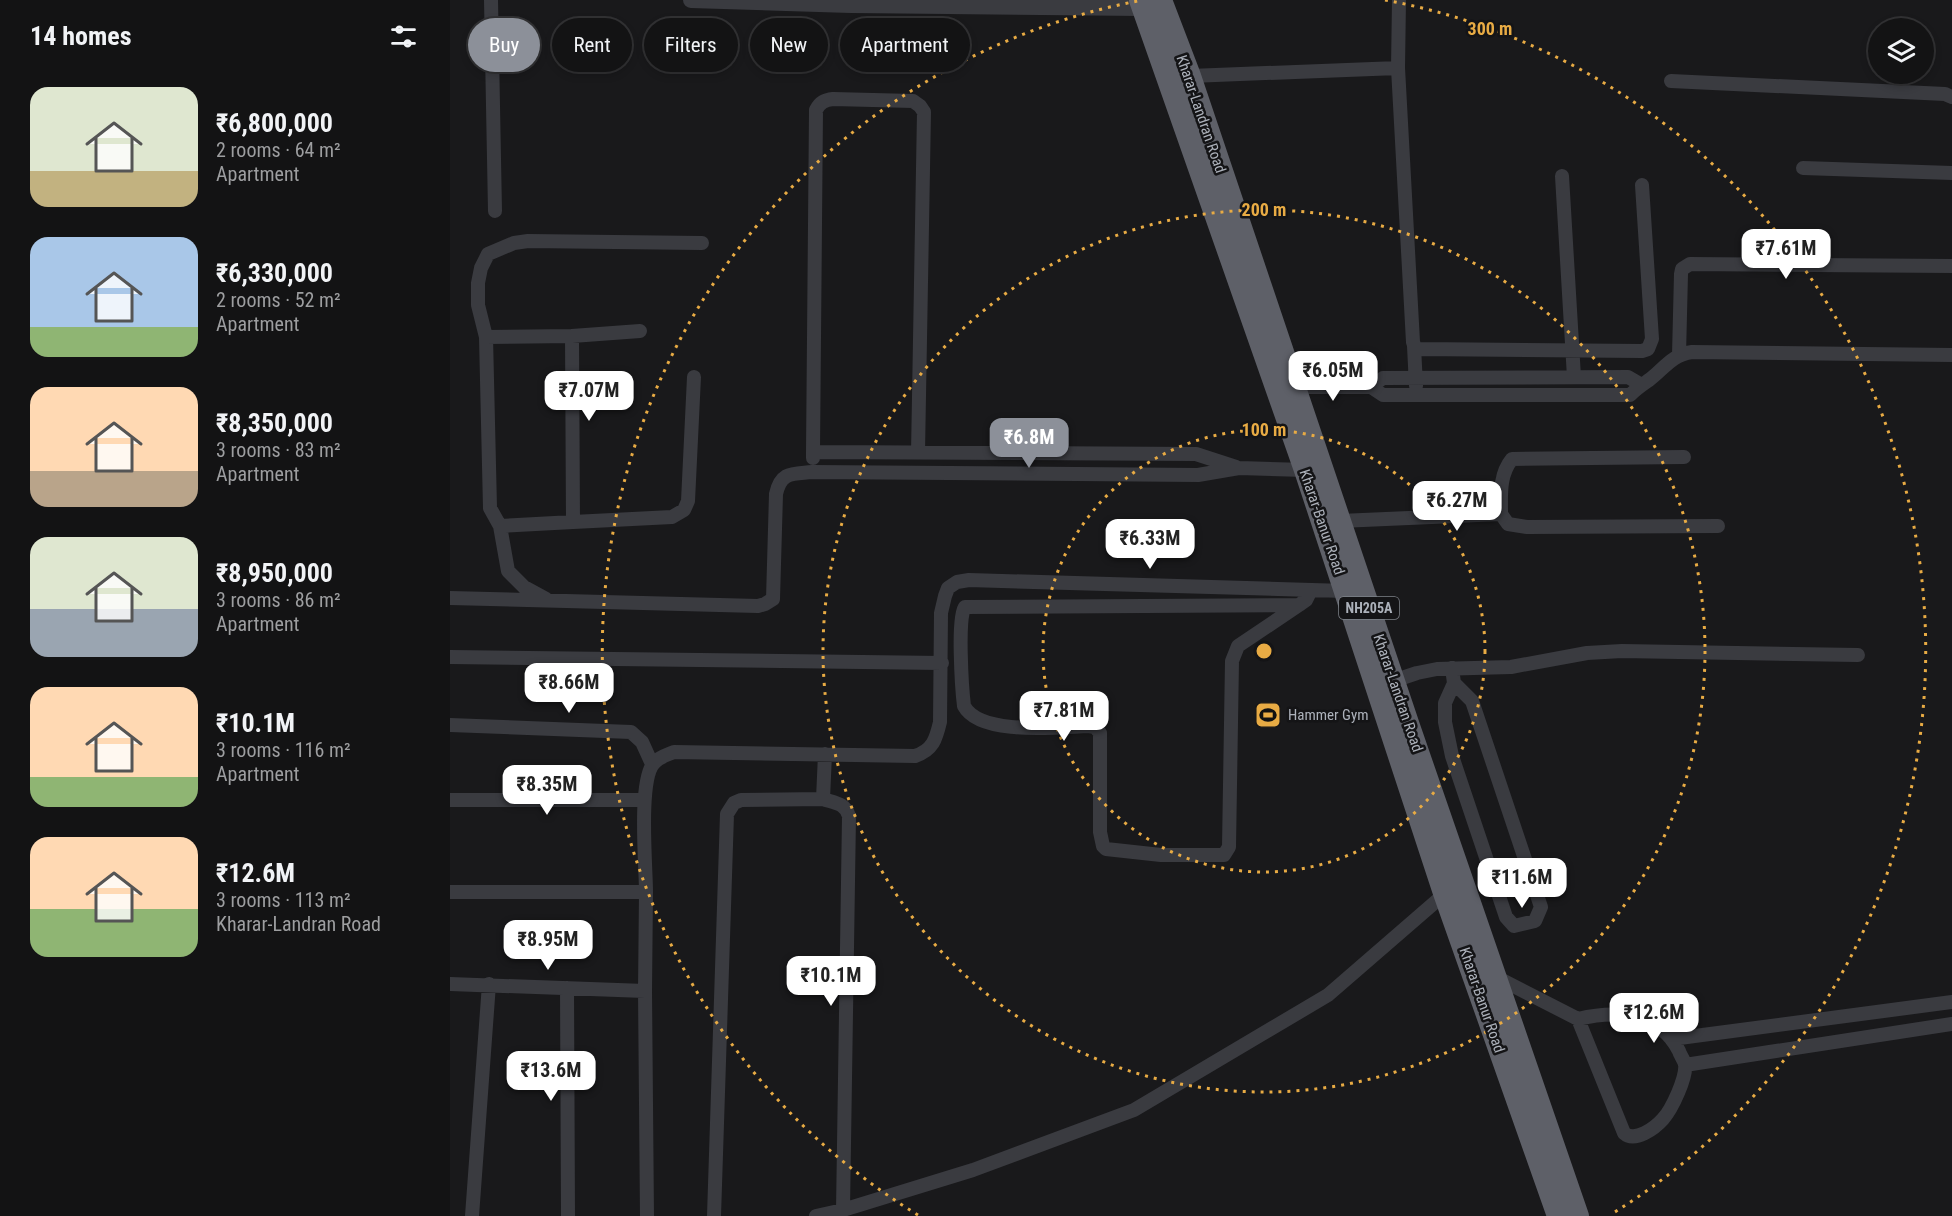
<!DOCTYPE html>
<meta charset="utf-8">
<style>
body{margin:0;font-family:"Roboto Condensed",sans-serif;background:#1c1c1d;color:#f1f3f6;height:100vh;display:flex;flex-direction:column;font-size:22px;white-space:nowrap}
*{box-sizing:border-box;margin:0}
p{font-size:20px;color:#9d9ea0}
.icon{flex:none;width:33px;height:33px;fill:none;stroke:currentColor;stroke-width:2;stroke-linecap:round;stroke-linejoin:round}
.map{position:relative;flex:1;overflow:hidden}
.panel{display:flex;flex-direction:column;background:#131314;width:450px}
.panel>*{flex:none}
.top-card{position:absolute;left:18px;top:18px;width:570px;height:54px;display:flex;gap:12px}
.buttons{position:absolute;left:1418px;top:18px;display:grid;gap:12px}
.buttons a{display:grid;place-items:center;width:66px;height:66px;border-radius:50%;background:#131314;box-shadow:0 3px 9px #0003,0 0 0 2px #323234;font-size:30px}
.price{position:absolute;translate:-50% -51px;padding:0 14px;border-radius:12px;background:#fff;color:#222;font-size:20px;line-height:39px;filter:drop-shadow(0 2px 3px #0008)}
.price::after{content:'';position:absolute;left:50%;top:36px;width:18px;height:14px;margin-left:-9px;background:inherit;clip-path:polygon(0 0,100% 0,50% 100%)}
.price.current{background:#8c9099;color:#fff}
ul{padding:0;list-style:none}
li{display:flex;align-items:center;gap:18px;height:150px;padding:0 30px}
li span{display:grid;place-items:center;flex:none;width:168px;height:120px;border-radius:18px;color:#555}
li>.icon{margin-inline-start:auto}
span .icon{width:72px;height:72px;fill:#fffc;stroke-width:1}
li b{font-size:26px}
h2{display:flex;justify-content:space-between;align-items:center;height:72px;padding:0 30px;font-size:26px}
.chip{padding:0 21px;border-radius:27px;background:#131314;box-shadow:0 3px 9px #0003,0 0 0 2px #323234;font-size:21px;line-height:54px}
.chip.current{background:#8c9099;color:#fff}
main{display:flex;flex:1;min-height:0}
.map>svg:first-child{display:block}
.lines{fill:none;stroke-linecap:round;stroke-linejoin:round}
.minor{stroke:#3a3b40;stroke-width:14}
.tertiary{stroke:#3a3b40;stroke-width:16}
.trunk{stroke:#5e6068;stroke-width:22}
.ring{fill:none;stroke:#e8ab44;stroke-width:3;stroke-dasharray:3 6}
.labels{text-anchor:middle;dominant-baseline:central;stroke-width:5;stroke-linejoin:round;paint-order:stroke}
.shield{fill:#141416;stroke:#7e8289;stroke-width:1.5}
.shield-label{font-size:14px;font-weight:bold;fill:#acb1ba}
.street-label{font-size:15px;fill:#acb1ba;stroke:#141416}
.poi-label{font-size:15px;fill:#acb1ba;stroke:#141416;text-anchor:start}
.centre{fill:#e8ab44;stroke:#141416;stroke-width:3}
.ring-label{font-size:18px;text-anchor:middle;font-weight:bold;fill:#e8ab44;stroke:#141416;stroke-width:5;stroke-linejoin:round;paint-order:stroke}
</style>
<main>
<section class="panel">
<h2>14 homes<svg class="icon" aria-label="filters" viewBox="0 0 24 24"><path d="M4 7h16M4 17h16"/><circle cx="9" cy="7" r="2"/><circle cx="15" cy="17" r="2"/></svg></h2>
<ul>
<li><span style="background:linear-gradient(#dfe7d0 70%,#c2b280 0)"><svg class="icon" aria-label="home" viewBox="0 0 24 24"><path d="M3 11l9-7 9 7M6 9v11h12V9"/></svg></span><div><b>₹6,800,000</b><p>2 rooms · 64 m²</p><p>Apartment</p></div></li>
<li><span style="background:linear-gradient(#a9c7e8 75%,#8fb573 0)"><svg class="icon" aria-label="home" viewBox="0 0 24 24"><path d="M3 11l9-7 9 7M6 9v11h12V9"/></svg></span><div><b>₹6,330,000</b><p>2 rooms · 52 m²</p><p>Apartment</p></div></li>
<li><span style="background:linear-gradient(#ffd9b3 70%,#b9a48a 0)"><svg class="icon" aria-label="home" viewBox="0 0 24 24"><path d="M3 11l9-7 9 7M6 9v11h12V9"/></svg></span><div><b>₹8,350,000</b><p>3 rooms · 83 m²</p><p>Apartment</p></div></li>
<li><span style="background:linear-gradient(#dfe7d0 60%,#9aa5b1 0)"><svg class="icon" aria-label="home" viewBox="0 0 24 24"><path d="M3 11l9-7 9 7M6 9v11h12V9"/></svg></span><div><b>₹8,950,000</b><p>3 rooms · 86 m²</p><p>Apartment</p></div></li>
<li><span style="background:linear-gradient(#ffd9b3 75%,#8fb573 0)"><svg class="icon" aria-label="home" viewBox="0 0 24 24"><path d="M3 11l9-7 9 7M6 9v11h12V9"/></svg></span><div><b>₹10.1M</b><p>3 rooms · 116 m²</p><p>Apartment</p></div></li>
<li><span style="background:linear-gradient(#ffd9b3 60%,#8fb573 0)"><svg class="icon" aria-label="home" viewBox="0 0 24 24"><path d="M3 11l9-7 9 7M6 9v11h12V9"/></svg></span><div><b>₹12.6M</b><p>3 rooms · 113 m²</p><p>Kharar-Landran Road</p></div></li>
</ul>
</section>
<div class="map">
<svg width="1502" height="1216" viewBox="0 0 1502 1216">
<rect width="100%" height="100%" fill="#19191b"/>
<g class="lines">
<path class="minor" d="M41,0l4,211
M949,0l-1,68 15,274 2,6 5,1 222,2 6,-2 4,-10 -10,-154
M740,76l208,-8
M1221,81l274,13 7,3
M1353,168l149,5
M1112,176l12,201
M122,336l68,-5
M36,337l86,-1 1,186 -73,4
M964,346l2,40
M1229,355l2,-81 1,-5 8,-5 262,2
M844,387h77l12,8h247c6,-6 12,-10 19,-15 15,-11 22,-25 43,-28l260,3
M921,387l12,-9 245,-1 12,7
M363,452l3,-342c4,-8 9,-10 17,-11l80,2 7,5 4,6 -6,341
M363,458v-6l383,2 40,13
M1051,514l7,10 19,3 191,-1
M890,521l161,-7c0,-19 -2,-39 11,-55l172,-2
M123,522l99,-5 12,-7 4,-9 6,-124
M0,598l308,8 7,-2 8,-5 3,-105c5,-23 17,-20 36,-22l386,3 41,-7 66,2
M96,599l-22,-12 -16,-16 -8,-45 -10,-18 -4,-171 -8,-32v-22l3,-15 7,-14 26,-11 14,-2 174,2
M849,605l-61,41 -6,15 -3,186 -5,8h-63l-55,-6 -3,-3 -3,-14v-99l-5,-6 -7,-1c-30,1 -108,10 -124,-20 -2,-16 -7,-91 1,-99l334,-2 7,-5 5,-10
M0,657l492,6
M1002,668l2,15 -9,20v19l7,34 54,161 8,9 21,-5 6,-14 -69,-206 -18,-18
M943,681l24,-8 20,-4 74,-2 76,-14 35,-2 236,4
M0,725l181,7 11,10 10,22
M373,799c12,4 22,4 26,17l-6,394
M0,800h194
M0,892h196c0,-25 -8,-112 8,-129 5,-6 13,-8 20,-11l241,4c18,-6 21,-17 25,-34l1,-109 4,-17 3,-8 9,-6 12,-2 376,11
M196,892l-1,99 2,225
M1046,977l82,42c38,-9 81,-7 101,32 1,4 5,9 6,13 2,13 -13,45 -22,55 -8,9 -28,24 -39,14l-46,-114
M0,984l195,7
M117,988l1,228
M1222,1039l280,-37
M1235,1065l267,-41
M22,1216l17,-232
M264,1216l13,-402 7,-11 7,-3 82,-1 2,-45
M366,1216l27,-6 130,-40 161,-60 194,-115 120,-104"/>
<path class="tertiary" d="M241,0l160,5 291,3 10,-2"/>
<path class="trunk" d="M690,0l165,470 139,423 114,323
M711,0l29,76 219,650 169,490"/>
</g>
<g class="ring">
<circle cx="814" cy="651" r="221"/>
<circle cx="814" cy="651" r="441"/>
<path d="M468 1215A662 662 0 0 1 693 0M935 0A662 662 0 0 1 1160 1215"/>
</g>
<defs>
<g id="stadium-square" transform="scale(1.35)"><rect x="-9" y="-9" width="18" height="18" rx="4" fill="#e8ab44" stroke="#141416"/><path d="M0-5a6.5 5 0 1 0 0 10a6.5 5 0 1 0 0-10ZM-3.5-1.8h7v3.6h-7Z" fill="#111"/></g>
</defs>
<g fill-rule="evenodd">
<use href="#stadium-square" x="818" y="715"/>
</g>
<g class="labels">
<rect class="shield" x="889" y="597" width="60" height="22" rx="4.5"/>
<g class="shield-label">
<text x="919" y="608">NH205A</text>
</g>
<g class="street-label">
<text transform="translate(751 114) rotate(71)">Kharar-Landran Road</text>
<text transform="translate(872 522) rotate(71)">Kharar-Banur Road</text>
<text transform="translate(948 693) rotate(71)">Kharar-Landran Road</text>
<text transform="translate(1032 1000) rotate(71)">Kharar-Banur Road</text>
</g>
<g class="poi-label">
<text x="838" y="715">Hammer Gym</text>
</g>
</g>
<circle cx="814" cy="651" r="9" class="centre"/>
<g class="ring-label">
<text x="1040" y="35">300 m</text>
<text x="814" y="216">200 m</text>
<text x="814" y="436">100 m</text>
</g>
</svg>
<div class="buttons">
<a><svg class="icon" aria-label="layers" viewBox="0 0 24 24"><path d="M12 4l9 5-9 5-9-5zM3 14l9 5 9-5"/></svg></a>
</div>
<b class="price" style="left:1336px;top:280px">₹7.61M</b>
<b class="price" style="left:883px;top:402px">₹6.05M</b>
<b class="price" style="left:139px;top:422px">₹7.07M</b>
<b class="price current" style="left:579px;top:469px">₹6.8M</b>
<b class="price" style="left:1007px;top:532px">₹6.27M</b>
<b class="price" style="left:700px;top:570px">₹6.33M</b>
<b class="price" style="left:119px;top:714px">₹8.66M</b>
<b class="price" style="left:614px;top:742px">₹7.81M</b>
<b class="price" style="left:97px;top:816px">₹8.35M</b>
<b class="price" style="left:1072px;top:909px">₹11.6M</b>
<b class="price" style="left:98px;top:971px">₹8.95M</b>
<b class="price" style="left:381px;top:1007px">₹10.1M</b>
<b class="price" style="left:1204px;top:1044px">₹12.6M</b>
<b class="price" style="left:101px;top:1102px">₹13.6M</b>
<div class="top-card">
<a class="chip current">Buy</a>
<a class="chip">Rent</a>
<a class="chip">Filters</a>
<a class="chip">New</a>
<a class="chip">Apartment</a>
</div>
</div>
</main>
